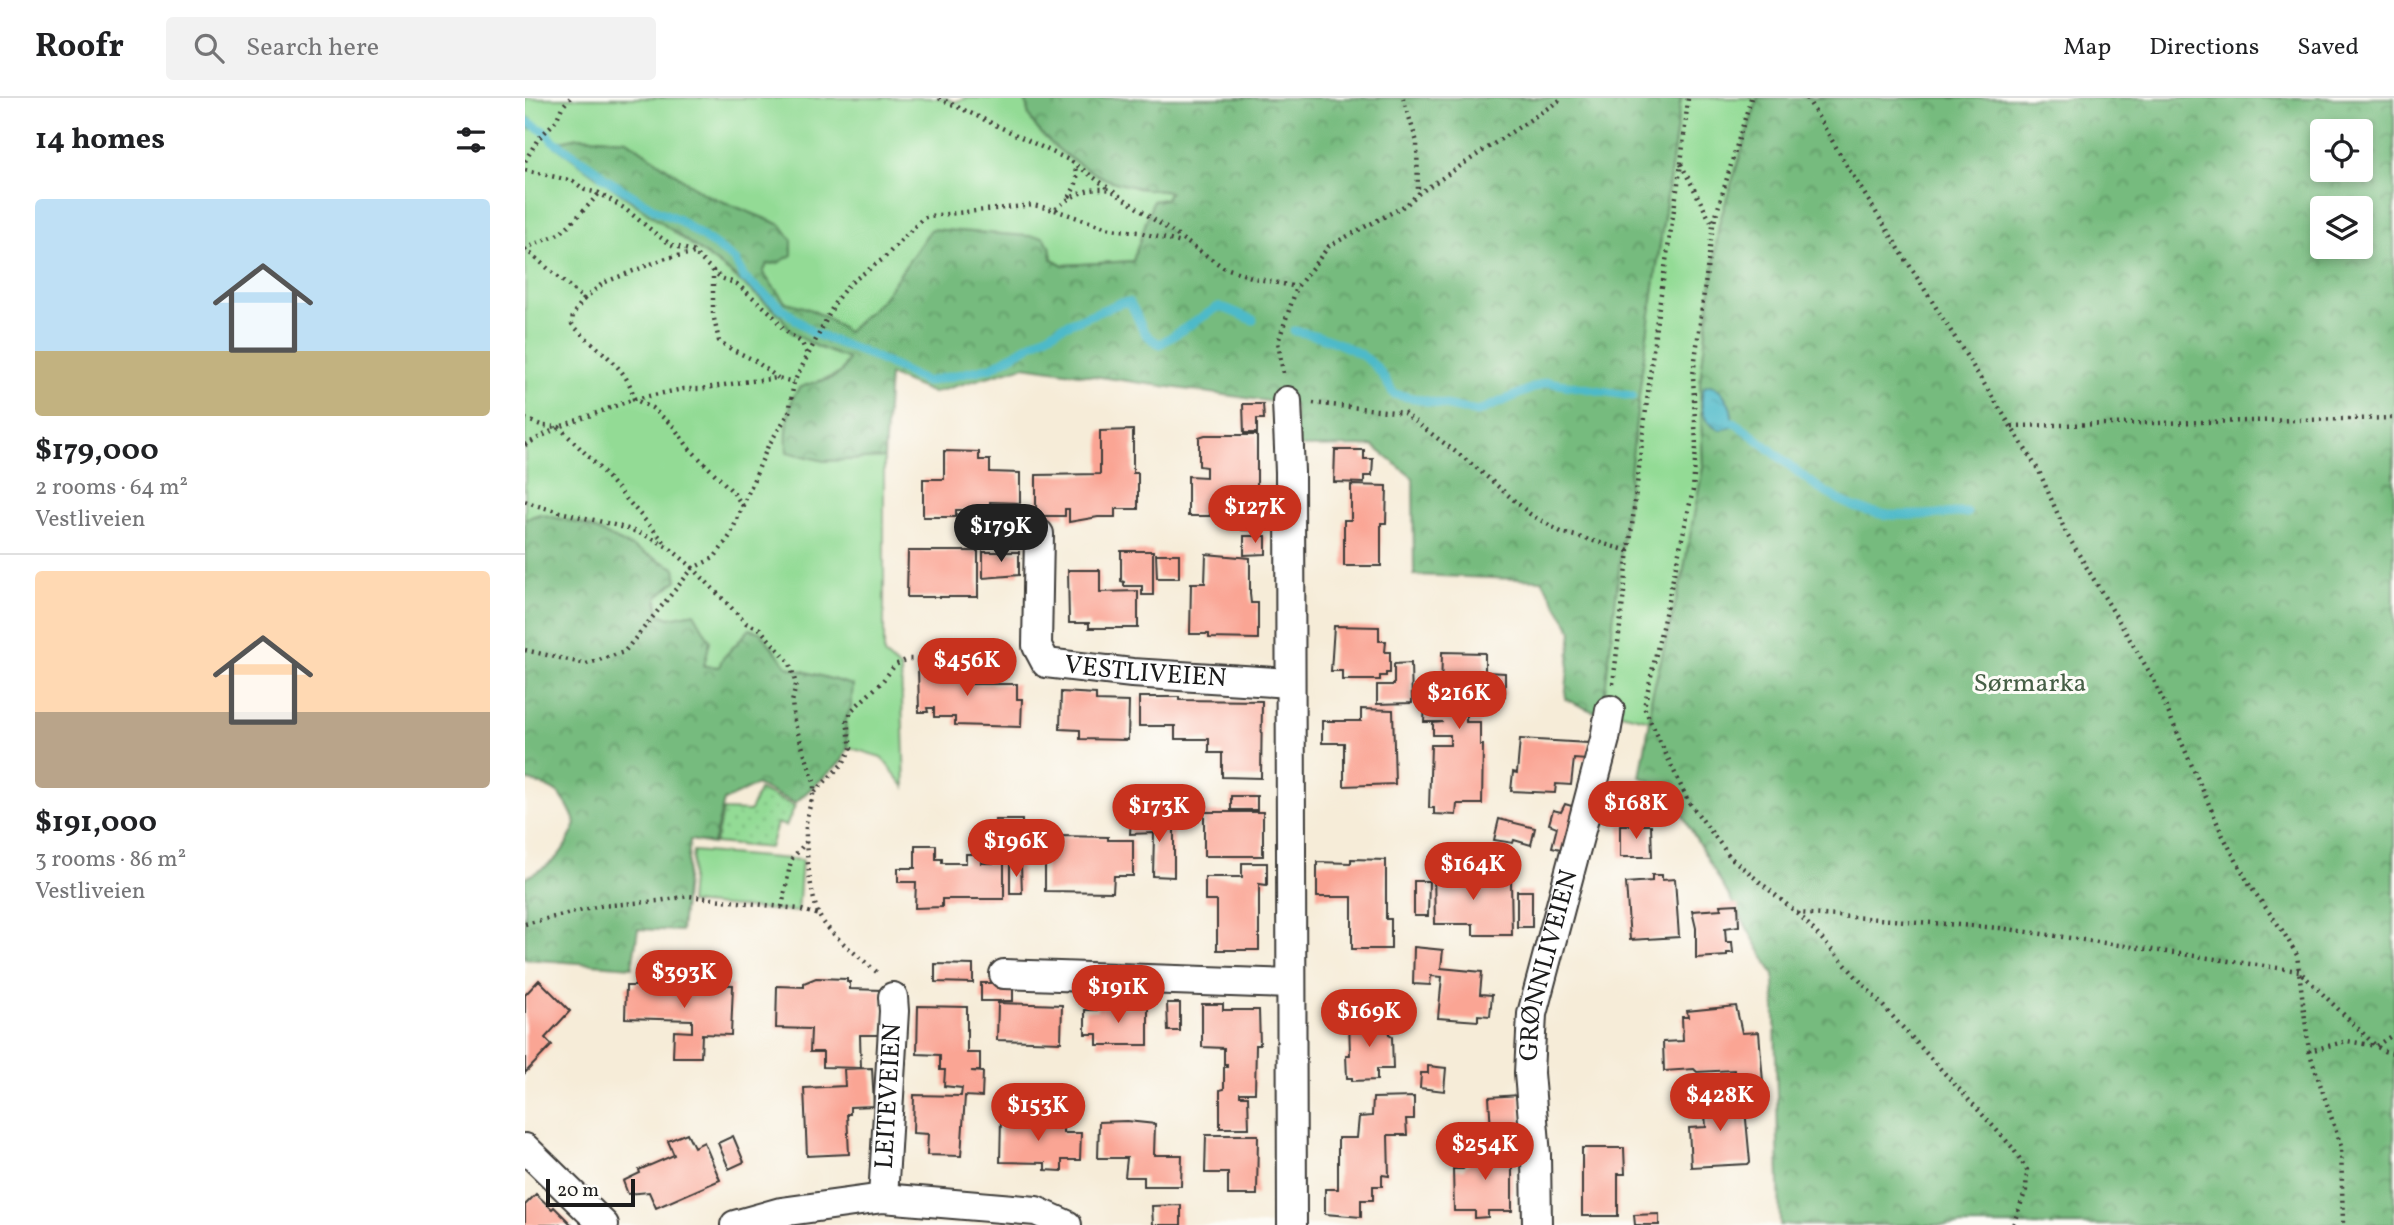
<!DOCTYPE html>
<meta charset="utf-8">
<style>
body{margin:0;font-family:Vollkorn,serif;background:#f2f2f2;color:#202124;height:100vh;display:flex;flex-direction:column;font-size:26px;white-space:nowrap}
*{box-sizing:border-box;margin:0}
p{font-size:23px;color:#757577}
.icon{flex:none;width:38px;height:38px;fill:none;stroke:currentColor;stroke-width:2;stroke-linecap:round;stroke-linejoin:round}
.map{position:relative;flex:1;overflow:hidden}
.details{display:flex;flex-direction:column;background:#fff;width:525px}
.details>*{flex:none}
.buttons{position:absolute;left:1785px;top:21px;display:grid;gap:14px}
.buttons a{display:grid;place-items:center;width:63px;height:63px;border-radius:7px;background:#fff;box-shadow:0 4px 10px #0003;font-size:35px}
.scale{position:absolute;left:21px;bottom:18px;width:89px;box-sizing:border-box;padding-left:7px;border:4px solid #1c1c1c;border-top:0;font-size:19px;line-height:24px;white-space:nowrap;color:#1c1c1c;-webkit-text-stroke:5px #fdfcf7;paint-order:stroke}
.price{position:absolute;translate:-50% -60px;padding:0 16px;border-radius:24px;background:#c8321e;color:#fff;font-size:23px;line-height:46px;filter:drop-shadow(0 2px 4px #0008)}
.price::after{content:'';position:absolute;left:50%;top:42px;width:21px;height:16px;margin-left:-10px;background:inherit;clip-path:polygon(0 0,100% 0,50% 100%)}
.price.on{background:#222;color:#fff}
ul{padding:0;list-style:none}
li{display:grid;align-content:center;gap:14px;height:371px;padding:0 35px}
li+li{border-top:2px solid #e0e0e0}
li span{display:grid;place-items:center;height:217px;border-radius:7px;color:#555}
li>.icon{margin-inline-start:auto}
span .icon{width:126px;height:126px;fill:#fffc;stroke-width:1}
li b{font-size:30px}
h2{display:flex;justify-content:space-between;align-items:center;height:84px;padding:0 35px;font-size:30px}
header{display:flex;align-items:center;gap:42px;box-sizing:border-box;height:98px;padding:0 35px;background:#fff;border-bottom:2px solid #e0e0e0}
header strong{font-size:33px}
nav{display:flex;gap:38px;margin-inline-start:auto;font-size:24px}
.search{width:490px;height:63px;background:#f2f2f2;display:flex;align-items:center;gap:18px;box-sizing:border-box;padding:0 24px;border-radius:7px;color:#757577;font-size:26px}
main{display:flex;flex:1;min-height:0}
.map>svg:first-child{display:block}
.grass{fill:#93db95;stroke:#587c58;stroke-width:2}
.forest{fill:url(#forest-crowns);stroke:#496c4d;stroke-width:2;fill-rule:evenodd}
.park{fill:url(#park-dots);stroke:#587c58;stroke-width:2}
.water{fill:url(#water-ripples);stroke:#356b72;stroke-width:2}
.lines{fill:none;stroke-linecap:round;stroke-linejoin:round}
.stream{stroke:#4ebac9;stroke-width:9}
.building{fill:#faa594}
.minor-casing{stroke:#3d3b38;stroke-width:32}
.path{stroke:#3d3b38;stroke-width:4.5;stroke-dasharray:2 5;stroke-linecap:butt}
.minor{stroke:#fff;stroke-width:28}
.labels{text-anchor:middle;dominant-baseline:central;stroke-width:6;stroke-linejoin:round;paint-order:stroke}
.street-label{font-size:26px;fill:#1c1c1c;stroke:#fdfcf7}
.park-label{font-size:26px;fill:#465f46;stroke:#fdfcf7}
</style>
<header>
<strong>Roofr</strong>
<div class="search"><svg class="icon" aria-label="search" viewBox="0 0 24 24"><circle cx="10" cy="10" r="6"/><path d="M15 15l6 6"/></svg>Search here</div>
<nav><a>Map</a><a>Directions</a><a>Saved</a></nav>
</header>
<main>
<section class="details">
<h2>14 homes<svg class="icon" aria-label="filters" viewBox="0 0 24 24"><path d="M4 7h16M4 17h16"/><circle cx="9" cy="7" r="2"/><circle cx="15" cy="17" r="2"/></svg></h2>
<ul>
<li><span style="background:linear-gradient(#bfe0f5 70%,#c2b280 0)"><svg class="icon" aria-label="home" viewBox="0 0 24 24"><path d="M3 11l9-7 9 7M6 9v11h12V9"/></svg></span><div><b>$179,000</b><p>2 rooms · 64 m²</p><p>Vestliveien</p></div></li>
<li><span style="background:linear-gradient(#ffd9b3 65%,#b9a48a 0)"><svg class="icon" aria-label="home" viewBox="0 0 24 24"><path d="M3 11l9-7 9 7M6 9v11h12V9"/></svg></span><div><b>$191,000</b><p>3 rooms · 86 m²</p><p>Vestliveien</p></div></li>
</ul>
</section>
<div class="map">
<svg width="1869" height="1127" viewBox="0 0 1869 1127">
<defs>
<pattern id="forest-crowns" width="20" height="18" patternUnits="userSpaceOnUse" patternTransform="scale(1.75)"><rect width="20" height="18" fill="#76bb7e"/><path d="M2 6a3 3 0 1 1 6 0M12 15a3 3 0 1 1 6 0" fill="none" stroke="#609766"/></pattern>
<pattern id="park-dots" width="8" height="8" patternUnits="userSpaceOnUse" patternTransform="scale(1.75)"><rect width="8" height="8" fill="#93db95"/><path d="M2 2h.1M6 6h.1" fill="none" stroke="#7ebb80" stroke-width="1.8" stroke-linecap="round"/></pattern>
<pattern id="water-ripples" width="26" height="14" patternUnits="userSpaceOnUse" patternTransform="scale(1.75)"><rect width="26" height="14" fill="#4ebac9"/><path d="M2 4q2-2 4 0t4 0M15 11q2-2 4 0t4 0" fill="none" stroke="#449fac"/></pattern>
</defs>
<rect width="100%" height="100%" fill="#fdfcf7"/>
<filter id="ink" filterUnits="userSpaceOnUse"><feTurbulence type="fractalNoise" baseFrequency=".0143" numOctaves="2"/><feDisplacementMap in="SourceGraphic" scale="14" xChannelSelector="R" yChannelSelector="G"/><feConvolveMatrix kernelMatrix="1 2 1 2 8 2 1 2 1" color-interpolation-filters="sRGB"/></filter>
<filter id="wash" filterUnits="userSpaceOnUse"><feTurbulence type="fractalNoise" baseFrequency=".00686" numOctaves="4" result="noise"/><feDisplacementMap in="SourceGraphic" scale="28" xChannelSelector="R" yChannelSelector="G"/><feGaussianBlur stdDeviation="1.57" result="paint"/><feColorMatrix in="noise" values="0 0 0 0 0 0 0 0 0 0 0 0 0 0 0 0 0 1.4 0 .05"/><feComposite in="paint" operator="in"/></filter>
<g filter="url(#wash)">
<rect width="100%" height="100%" fill="#f6ecd8"/>
<path class="grass" d="M0,0h421l8,4 13,-4h58l4,19 10,14 97,57 34,4 -5,7 -12,2 -20,60 -70,4 -11,-6 -2,-13 -119,-17 -49,71 -35,33c-20,-16 -37,-26 -62,-31l-22,-29 4,-9 11,-1 3,-38 -77,-31 -77,-54 -49,-3 -21,9 174,128 49,41 11,17 27,15 31,12 -10,15 -40,14 -6,11 -2,16 -5,11 38,35 60,-3v197l17,14 4,118 -24,-30 -33,-10 -3,-25 6,-15 1,-22 -64,-18 -28,-35 -41,35 -15,-1 -35,-48 -10,-4 -2,-17 20,-17 -137,-66 -15,5v-392l6,2 4,-6 -10,-9z
M1156,0h77l-39,126 -19,158 3,85 -20,107 -32,125 -1,21 -50,-12 42,-338z
M168,753l109,9 -4,52 -109,-9z"/>
<path class="forest" d="M500,0h656l-39,272 -38,330 -4,8 -6,4 -29,-13 7,-68 -30,-51 -128,-5 -1,-97 -40,-32 -76,1 -3,-42 -270,-39 -91,27 -44,-18 -5,83 -60,3 -37,-9c-1,-15 0,-53 12,-63 10,-9 31,-6 41,-16 3,-3 6,-10 8,-14l-30,-12 -27,-15 -11,-17 -49,-42 -175,-126 4,-6 18,-4 49,3 77,54 77,31 11,15v15l-14,8 -11,1 -4,9 22,29c25,5 42,15 62,30l35,-32 49,-71 112,8 7,9 2,13 11,6 70,-4 20,-60 12,-2 5,-7c-21,-3 -44,-5 -64,-13 -25,-11 -62,-36 -75,-60 -4,-6 -4,-14 -6,-21z
M1233,0h636v1127h-614l-6,-250 -107,-187 -27,-11 11,-63v-14l32,-126 20,-107 -3,-85 19,-158zM1797,33h39v39h-39zM1797,110h39v39h-39z
M15,416l46,11 89,43 2,12 -20,17 2,17 10,4 25,-5 16,28 -6,25 15,1 3,-8 28,-30 10,3 28,35 65,18 -2,22 -6,15 3,25 -6,14 -47,42 -39,-18 -32,16 -11,43 -23,-4 -9,91 -43,-2 -6,38 -107,-8v-81c31,-15 38,-23 51,-54 -12,-31 -19,-36 -51,-44v-261z"/>
<path class="park" d="M234,692l36,16 -9,20 -9,-3 -7,25 -55,-5 8,-33 27,1z"/>
<path class="water" d="M1185,287c15,5 26,26 21,42l-11,3c-20,-8 -21,-25 -16,-43z"/>
<g class="lines">
<path class="stream" d="M0,22l22,13 5,7 47,32 5,6 52,32 23,10 38,27 19,14 8,17 69,55 57,22 56,27 66,-15 69,-40 59,-24 9,-1c13,18 9,31 31,42l58,-37 9,2 26,11
M769,233c24,3 64,17 81,35 8,8 13,19 19,28l83,18 70,-30 85,14
M1208,324c49,30 87,83 148,92 24,4 60,-1 86,-1"/>
</g>
<g id="blocks">
<path class="building" d="M718,306h20l1,15h-7v14h-13z
M608,332v43h5v36h-23v8h-17l-29,5v-13h-4v7h-29v-41l64,-1v-43z
M680,337h52v95h-15l-1,-18h-31v4h-22v-40l18,1v-10l-7,-1v-29z
M810,352h29v9h9l-1,17h-8v7l-30,-1z
M419,353l35,1v8h11v12l30,1v30l-30,-1v8h-34v7h-33v-38h21z
M826,387l36,1 -1,37h-5v43h-37v-46h7z
M719,438h22v18l-22,1z
M383,453h70v46h-71z
M596,453h32v44h-11v-9h-18v-4l-3,-1z
M458,454h36v23l-36,3z
M631,456h23v24h-22z
M681,456l44,4v36l1,9h7v36l-49,-1v-4h-19l1,-51h14z
M543,472h32v22l38,-1v37h-49v-5h-20z
M809,528l45,1v14h7l-1,11h5v21h-4v3h-6v4h-38v-9h-11z
M917,554l43,1v19l20,1v23l-39,2v24h14v23h3l-1,59h-25l-1,11 -22,-1v-6h-5l2,-63h19v-10h-17v-12l10,-1h-19l1,-18h5v-9l11,1z
M886,565l1,40 -35,1v-19h17v-21z
M393,566h45v20h54v15h5l-1,28 -66,-2v-8h-21v-9h-7l1,4h-9z
M536,594l35,2v7l33,1 -1,38 -48,-1v-9l-20,-1z
M614,599h40v3l83,1 -1,77 -39,-1v-24h-13v-14h-34v-13h-36z
M836,611l32,1 2,74 -51,2v-43h-22v-22h39z
M995,641l68,4 -1,17 -13,-1 -3,26 -15,-1 -1,9 -44,-2 2,-19 4,1z
M706,698h26v14h-26z
M1040,706l13,4 -9,43 -17,-4 5,-20 -8,-3 4,-14 8,2z
M679,714h59v44h-59z
M974,721l36,9 -4,17 -17,-5 -1,3 -19,-3z
M470,722h27v20h-17v-8h-10z
M606,722h43v57l-21,-1 1,-43 -24,1z
M1095,727h31l1,32h-32z
M535,738l48,1v3h25v36h-19l-1,16 -68,-1v-42h15z
M390,747h21v14h6v4h24v-9h15v9h23v36h-62v8l-27,1 1,-26h-18v-14h17z
M826,761l35,1v59h5v30h-39v-52h-35v-35l34,1z
M717,765h25v22l-8,-1v66h-42v-49h-12v-24h37z
M485,766h11l1,29h-12z
M909,771h39v11h38l1,55h-39v-11h-38z
M1127,777h10v5l13,-1 4,58 -49,3 -4,-57 26,-2z
M889,783h15l-1,35h-14z
M992,793h15v36h-15z
M1213,806l1,22 -14,2 1,14h6l1,11h-6v3l-31,2v-30l-4,-17 29,-2 -1,-4z
M889,849l29,3 -2,18 41,4 -2,22 12,1 -2,21 -12,-1v6l-40,-3 4,-41 -11,-1 -1,9 -17,-1z
M410,866l38,1v18l-38,-1z
M291,880l31,1v3h3v7l32,1 -1,40h-2l-1,5h-18l1,33 -38,-1v-15h-13l1,-23 -35,-1 1,-42 27,1v-4z
M14,882l31,31 -25,27 7,7 -27,28v-78z
M110,884l98,3 -2,50 -29,-1 -1,23h-28l1,-26 18,1v-12l-67,-2 1,-32h9z
M456,885h32v18h-32z
M473,905l64,2 -1,37 -64,-2z
M642,905h13v28h-12z
M677,906h21v6h36l1,35h-4l-1,48h-15v3h8l1,32h-29v-38l4,-1v-22h3v-3h-3v-16l-22,-1z
M393,908l49,1v46h13v18h-9l12,1 -1,25 -17,-1 -4,60 -34,-1 1,-21 -15,-1 1,-38 47,1 1,-8 -18,-2 1,-16h-5v-15l-23,-1z
M1211,908l6,27 17,-1 4,50 -28,1 -1,-13 -37,2 -3,-3 -30,2 -1,-29 20,-1 -1,-24h6l-1,-6z
M572,909h51v38h-51v-11h-12v-24h12z
M864,920v17l3,2 1,32h-16v11l-25,1v-3h-5l-1,-23h4l-1,-36z
M903,968l18,2 -2,23 -24,-3 1,-15h7z
M347,970l2,38 -24,1v7h-3l2,40 -42,2 -3,-68 41,-2 -1,-17z
M1200,987l2,25 18,-1 5,53 -2,2 -57,3 -2,-39 17,-1 -3,-40z
M995,997l2,34 -31,1 -2,-33z
M889,999v22h-8l1,16h-19l1,41 -7,-1v11h-9v14h-12v17l-36,-3v-25h13v-51h19l2,-21 13,-1 1,-18z
M476,1021l62,1v13h18l-1,27h-18v11l-17,-1v-7l-45,-1z
M602,1023l28,3 -1,31h28l-1,31h-37v-9h-19l2,-19h-29l1,-36z
M162,1035l7,14 10,-5 16,38 -64,28 -7,-16 -21,2 -5,-13 17,-8 -1,-3 35,-15 -6,-14z
M681,1037h52l-1,60h-29v-22h-23z
M208,1038l11,26 -15,7 -11,-26z
M987,1048v65h-24v6l-13,1v-7h-21l-1,-42h10l6,-6 1,-16z
M1057,1050h42l1,26h-7v42h-36z
M11,1096l16,15 2,-2 18,18h-47v-20z
M656,1107v20h-28l-1,-19z
M1134,1116v11h-24l-1,-10z"/>
</g>
</g>
<g filter="url(#ink)">
<use href="#blocks" fill-opacity="0" stroke="#3d3b38" stroke-width="2"/>
<g class="lines">
<g class="minor-casing">
<g id="minor">
<path d="M762,303l3,71 2,753"/>
<path id="s1" d="M514,436l-2,112 9,17 86,10 158,10"/>
<path d="M479,876l287,10"/>
<path d="M0,1050l79,77"/>
<path id="s2" d="M358,1100l11,-187 -1,-14"/>
<path d="M210,1127l46,-13 102,-14 153,13 31,14"/>
<path id="s3" d="M1012,1127l-1,-70 -7,-82 3,-59 73,-275 5,-29"/>
</g>
</g>
<path class="path" d="M414,0l132,63 36,26
M878,0l14,44 1,51
M1226,0l-38,127 -20,150 3,72 -3,43 -49,217 44,94 43,57 66,55 203,15 299,43 77,75 8,5 10,2
M1282,0l43,73 189,300 27,62 87,145 70,158 27,50 32,44 15,25 12,96 38,-10 29,5 18,-12
M0,63l13,-22 18,-18 6,-14 8,-9
M1156,66l31,60
M0,72l48,11 12,9 14,3 25,15 36,29 12,8 20,6 29,27 16,6 34,29 13,17 18,13 5,11
M544,99c7,-12 12,-19 4,-32
M530,112l55,19 28,3 44,11
M0,151l59,50 19,-16 63,-25 28,-5
M0,152c11,-9 24,-10 35,-17 4,-2 38,-37 39,-40
M188,172v44l6,27 12,8 23,11 24,18
M59,201l-11,15 -1,10c20,23 57,42 62,75l18,9 21,18 16,22 44,44 10,14
M758,275l-5,-31 19,-55 32,-41 77,-41 12,-11 145,-96
M788,305l91,10 69,52 57,49 31,18 68,19
M0,321l19,7 15,1 33,33 75,85
M1487,328l382,-8
M0,347l34,-18 75,-28 49,-10h17l43,-7 35,-4 16,4
M0,403c47,19 104,19 147,49 7,6 14,12 21,18l21,-10 16,-22 38,-90 21,-33 5,-31 43,-83 12,-15 34,-25 40,-41 6,-2 104,-11 22,5c16,-15 34,-24 56,-20l112,77 31,11 43,9
M0,552l61,14 38,-12 69,-84 53,55 14,6 30,34 6,22 -4,17 2,19 20,61c1,15 -7,28 -8,42 -1,21 4,72 13,91 8,18 45,45 61,60
M1088,586l43,-358 25,-162 7,-66
M290,694l29,-30 7,-14 -4,-27 5,-11 29,-27 14,-18 13,-6h104
M257,809l9,-47 15,-18
M1273,815l214,234 15,23 -1,20 -13,35
M0,826l75,-18 58,-5 31,-5 109,13 21,6
M1784,953l32,95 2,79"/>
<use href="#minor" class="minor"/>
</g>
</g>
<g class="labels">
<g class="street-label">
<text stroke="none"><textPath href="#s1" startOffset="231">VESTLIVEIEN</textPath></text>
<text stroke="none"><textPath href="#s3" startOffset="262">GRØNNLIVEIEN</textPath></text>
<text stroke="none"><textPath href="#s2" startOffset="102">LEITEVEIEN</textPath></text>
</g>
<g class="park-label">
<text x="1505" y="586">Sørmarka</text>
</g>
</g>
</svg>
<div class="buttons">
<a><svg class="icon" aria-label="locate" viewBox="0 0 24 24"><circle cx="12" cy="12" r="6"/><path d="M12 2v4M12 18v4M2 12h4M18 12h4"/></svg></a>
<a><svg class="icon" aria-label="layers" viewBox="0 0 24 24"><path d="M12 4l9 5-9 5-9-5zM3 14l9 5 9-5"/></svg></a>
</div>
<div class="scale">20 m</div>
<b class="price" style="left:730px;top:447px">$127K</b>
<b class="price on" style="left:476px;top:466px">$179K</b>
<b class="price" style="left:442px;top:600px">$456K</b>
<b class="price" style="left:934px;top:633px">$216K</b>
<b class="price" style="left:1111px;top:743px">$168K</b>
<b class="price" style="left:634px;top:746px">$173K</b>
<b class="price" style="left:491px;top:781px">$196K</b>
<b class="price" style="left:948px;top:804px">$164K</b>
<b class="price" style="left:159px;top:912px">$393K</b>
<b class="price" style="left:593px;top:927px">$191K</b>
<b class="price" style="left:844px;top:951px">$169K</b>
<b class="price" style="left:1195px;top:1035px">$428K</b>
<b class="price" style="left:513px;top:1045px">$153K</b>
<b class="price" style="left:960px;top:1084px">$254K</b>
</div>
</main>
